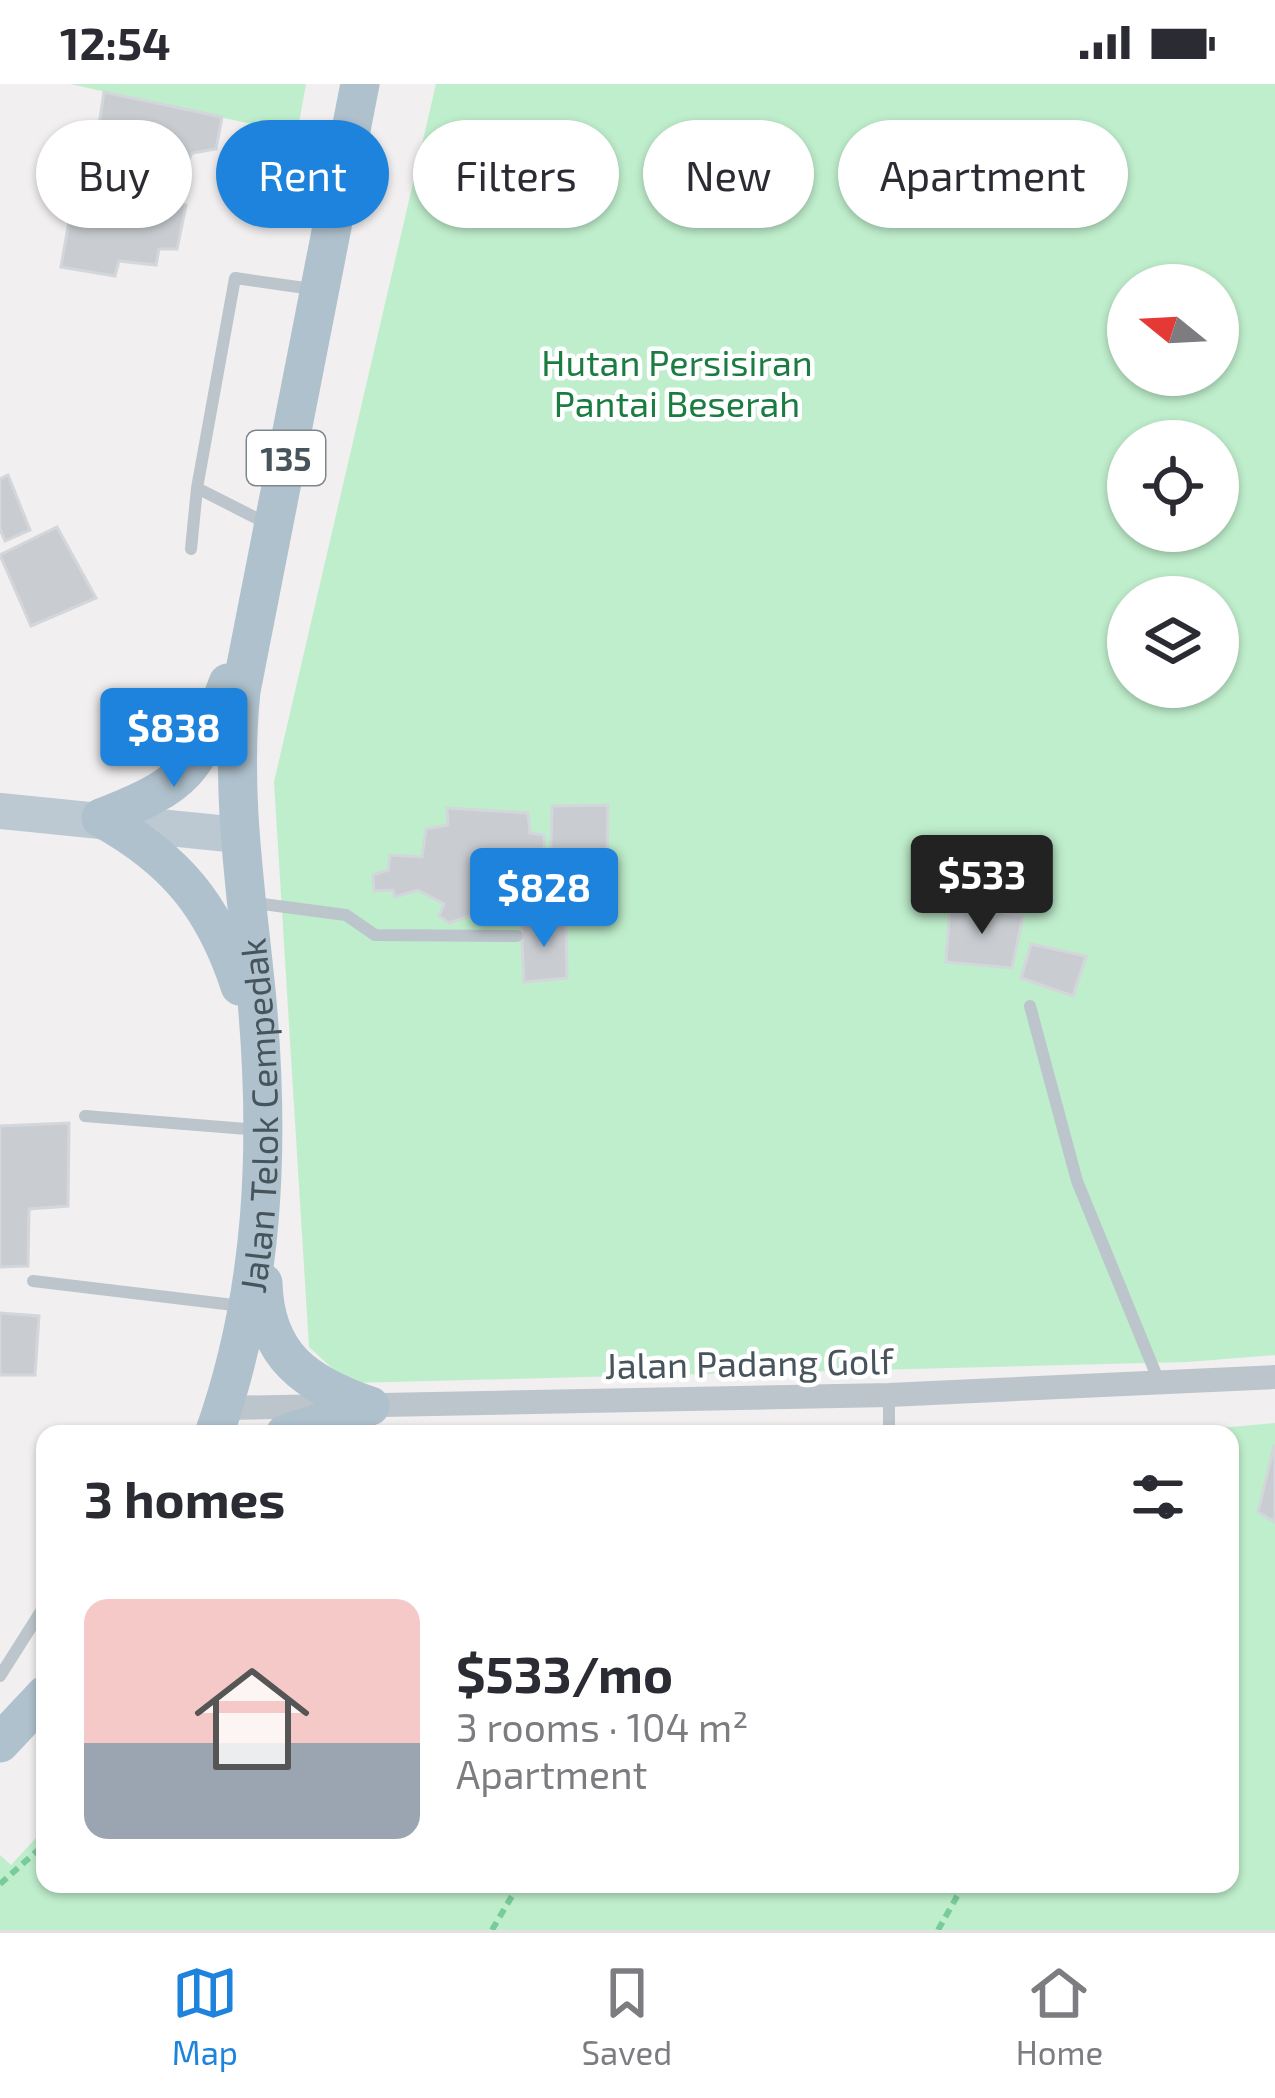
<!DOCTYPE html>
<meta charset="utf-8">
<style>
body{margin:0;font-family:"Exo 2",sans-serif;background:#f2f2f3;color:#2b2b33;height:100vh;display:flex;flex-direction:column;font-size:45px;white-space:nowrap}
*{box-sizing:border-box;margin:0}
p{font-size:39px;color:#7c7c81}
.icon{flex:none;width:66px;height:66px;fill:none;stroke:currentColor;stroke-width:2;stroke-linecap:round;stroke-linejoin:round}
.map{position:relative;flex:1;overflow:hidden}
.sheet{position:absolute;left:36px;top:1341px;width:1203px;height:468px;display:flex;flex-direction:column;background:#fff;border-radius:24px;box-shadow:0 3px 9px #0004}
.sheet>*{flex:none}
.guide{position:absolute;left:36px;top:36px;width:1203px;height:108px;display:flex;gap:24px}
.needle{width:78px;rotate:288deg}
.fabs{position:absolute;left:1107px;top:180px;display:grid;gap:24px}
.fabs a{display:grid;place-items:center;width:132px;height:132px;border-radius:50%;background:#fff;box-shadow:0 3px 9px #0004;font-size:60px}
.price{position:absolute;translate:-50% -102px;padding:0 27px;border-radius:12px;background:#1e83dc;color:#fff;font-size:39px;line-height:78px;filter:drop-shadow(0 3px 6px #0008)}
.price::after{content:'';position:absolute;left:50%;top:72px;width:36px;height:27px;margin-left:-18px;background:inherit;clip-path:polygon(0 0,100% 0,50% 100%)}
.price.on{background:#222;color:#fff}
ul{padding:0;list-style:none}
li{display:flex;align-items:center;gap:36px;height:300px;padding:0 48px}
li+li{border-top:3px solid #e1e1e2}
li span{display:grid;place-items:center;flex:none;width:336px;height:240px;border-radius:24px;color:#555}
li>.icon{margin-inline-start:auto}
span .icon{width:144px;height:144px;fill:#fffc;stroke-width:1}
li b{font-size:51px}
h2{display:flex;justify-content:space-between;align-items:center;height:144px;padding:0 48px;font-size:51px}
.chip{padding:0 42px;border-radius:54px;background:#fff;box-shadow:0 3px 9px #0004;font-size:42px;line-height:108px}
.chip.on{background:#1e83dc;color:#fff}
.status{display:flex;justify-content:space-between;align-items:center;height:84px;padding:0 60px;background:#fff;direction:ltr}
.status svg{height:33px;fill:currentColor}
.tab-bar{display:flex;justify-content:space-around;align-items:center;height:168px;border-top:3px solid #e1e1e2;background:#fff;font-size:33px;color:#7c7c81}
.tab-bar a{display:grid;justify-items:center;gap:6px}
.tab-bar .on{color:#1e83dc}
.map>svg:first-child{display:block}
.green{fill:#bfeecc;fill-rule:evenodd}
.building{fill:#c9cdd1;stroke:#d3d6da;stroke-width:3}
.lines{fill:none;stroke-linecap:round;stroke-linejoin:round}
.path{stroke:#78cb9a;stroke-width:6;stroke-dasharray:9 6;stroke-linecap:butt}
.lane{stroke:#bbc5cb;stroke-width:12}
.street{stroke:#bbc5cb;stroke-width:24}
.secondary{stroke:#bdc9d2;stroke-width:36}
.primary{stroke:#afc1cd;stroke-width:39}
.labels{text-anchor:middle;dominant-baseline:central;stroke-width:9;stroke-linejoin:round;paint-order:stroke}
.shield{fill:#fff;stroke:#7e878d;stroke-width:3}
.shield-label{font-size:33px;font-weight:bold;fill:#47545c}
.park-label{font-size:36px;fill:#1a7c41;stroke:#fff}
.street-label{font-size:36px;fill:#47545c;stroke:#fff}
</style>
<div class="status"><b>12:54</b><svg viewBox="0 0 49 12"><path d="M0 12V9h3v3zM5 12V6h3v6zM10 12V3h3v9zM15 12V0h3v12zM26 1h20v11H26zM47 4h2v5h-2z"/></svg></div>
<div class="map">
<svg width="1275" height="1846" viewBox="0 0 1275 1846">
<rect width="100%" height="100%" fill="#f1efef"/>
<path class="green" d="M70,0h236l-9,50z
M436,0h839v1271l-88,7 -839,21 -39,-36 -35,-565zM1128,201h90v90h-90zM1128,357h90v90h-90zM1128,513h90v90h-90z
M1275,1339v507h-1275v-75l11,10 34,-37v56h1185v-450h-75z"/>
<path class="building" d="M104,8l118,25 -6,32 -24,4 -5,11 -15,4 -9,34 23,3 -9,44h-18l-3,16 -37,-4 -4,15 -54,-9 12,-69 46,10 4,-25 -32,-5z
M8,391l22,55 -25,11 -5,-12v-50z
M57,443l39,71 -65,28 -31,-71z
M608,721l-1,78h-57l2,-77z
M447,724l81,5 2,20 14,2 1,42 -8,16 -88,30 -10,-7 5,-12 -26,-14 -23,7 -2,-7 -19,1 -1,-16 15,-5 2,-15 32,2 4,-28 22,-4z
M950,819l73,13 -11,52 -66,-6z
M549,835l17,5 1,54 -43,4 -3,-59z
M1031,860l55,12 -13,40 -52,-18z
M69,1039l-1,83 -39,3 -1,57 -28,1v-141z
M0,1229l39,3 -4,59h-35z
M1274,1362h1v76l-17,-10z"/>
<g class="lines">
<path class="path" d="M0,1800l45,-40
M492,1846l27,-46
M938,1846l26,-46"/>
<path class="lane" d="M197,404l69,35
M191,465l6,-61 38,-210 77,11
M255,819l91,12 29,20 142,1
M1030,922l47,175 83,203
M85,1032l174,14
M33,1197l209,25
M889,1312v38
M0,1592l45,-71"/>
<path class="street" d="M224,1324l665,-13 386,-18"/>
<path class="secondary" d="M0,727l238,24"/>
<g class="primary">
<path d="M101,734c74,41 113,88 139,168"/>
<path d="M101,734c87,-34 95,-47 127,-135"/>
<path d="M263,1199c2,73 43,101 107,123"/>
<path id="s1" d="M214,1350c50,-140 56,-286 43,-433 -10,-105 -27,-205 -16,-310l119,-607"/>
<path d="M285,1350l85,-28"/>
<path d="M0,1659l45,-48"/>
</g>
</g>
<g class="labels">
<rect class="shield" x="247" y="347" width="78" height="54" rx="9"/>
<g class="shield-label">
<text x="286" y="374">135</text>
</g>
<g class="park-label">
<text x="677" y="277">Hutan Persisiran<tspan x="677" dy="41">Pantai Beserah</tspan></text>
</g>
<g class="street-label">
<text stroke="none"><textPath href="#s1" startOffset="324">Jalan Telok Cempedak</textPath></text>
<text transform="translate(749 1278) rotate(-1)">Jalan Padang Golf</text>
</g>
</g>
</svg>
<div class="fabs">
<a><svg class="needle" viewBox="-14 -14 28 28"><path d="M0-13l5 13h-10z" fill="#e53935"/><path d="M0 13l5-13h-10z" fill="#7c7c81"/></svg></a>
<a><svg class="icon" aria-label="locate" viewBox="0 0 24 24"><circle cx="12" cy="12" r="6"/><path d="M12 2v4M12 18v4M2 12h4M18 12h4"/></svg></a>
<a><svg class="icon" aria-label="layers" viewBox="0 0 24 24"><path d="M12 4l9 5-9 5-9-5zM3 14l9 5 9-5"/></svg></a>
</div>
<b class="price" style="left:174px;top:706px">$838</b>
<b class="price on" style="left:982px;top:853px">$533</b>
<b class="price" style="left:544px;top:866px">$828</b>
<div class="guide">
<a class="chip">Buy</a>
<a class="chip on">Rent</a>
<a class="chip">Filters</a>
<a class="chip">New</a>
<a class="chip">Apartment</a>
</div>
<section class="sheet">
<h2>3 homes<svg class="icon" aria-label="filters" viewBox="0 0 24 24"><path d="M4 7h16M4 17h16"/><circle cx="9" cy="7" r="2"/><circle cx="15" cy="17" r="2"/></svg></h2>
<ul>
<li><span style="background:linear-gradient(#f6c9c9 60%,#9aa5b1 0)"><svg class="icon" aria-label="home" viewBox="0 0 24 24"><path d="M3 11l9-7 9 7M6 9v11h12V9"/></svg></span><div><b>$533/mo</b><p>3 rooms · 104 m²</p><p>Apartment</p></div></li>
</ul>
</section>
</div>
<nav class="tab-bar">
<a class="on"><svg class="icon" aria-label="map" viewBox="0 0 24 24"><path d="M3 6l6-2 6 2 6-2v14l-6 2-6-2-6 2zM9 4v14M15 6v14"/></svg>Map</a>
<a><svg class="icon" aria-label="saved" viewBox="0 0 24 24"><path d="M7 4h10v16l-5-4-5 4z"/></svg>Saved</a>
<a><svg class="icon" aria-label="home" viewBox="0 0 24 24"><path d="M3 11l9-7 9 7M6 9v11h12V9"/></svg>Home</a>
</nav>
